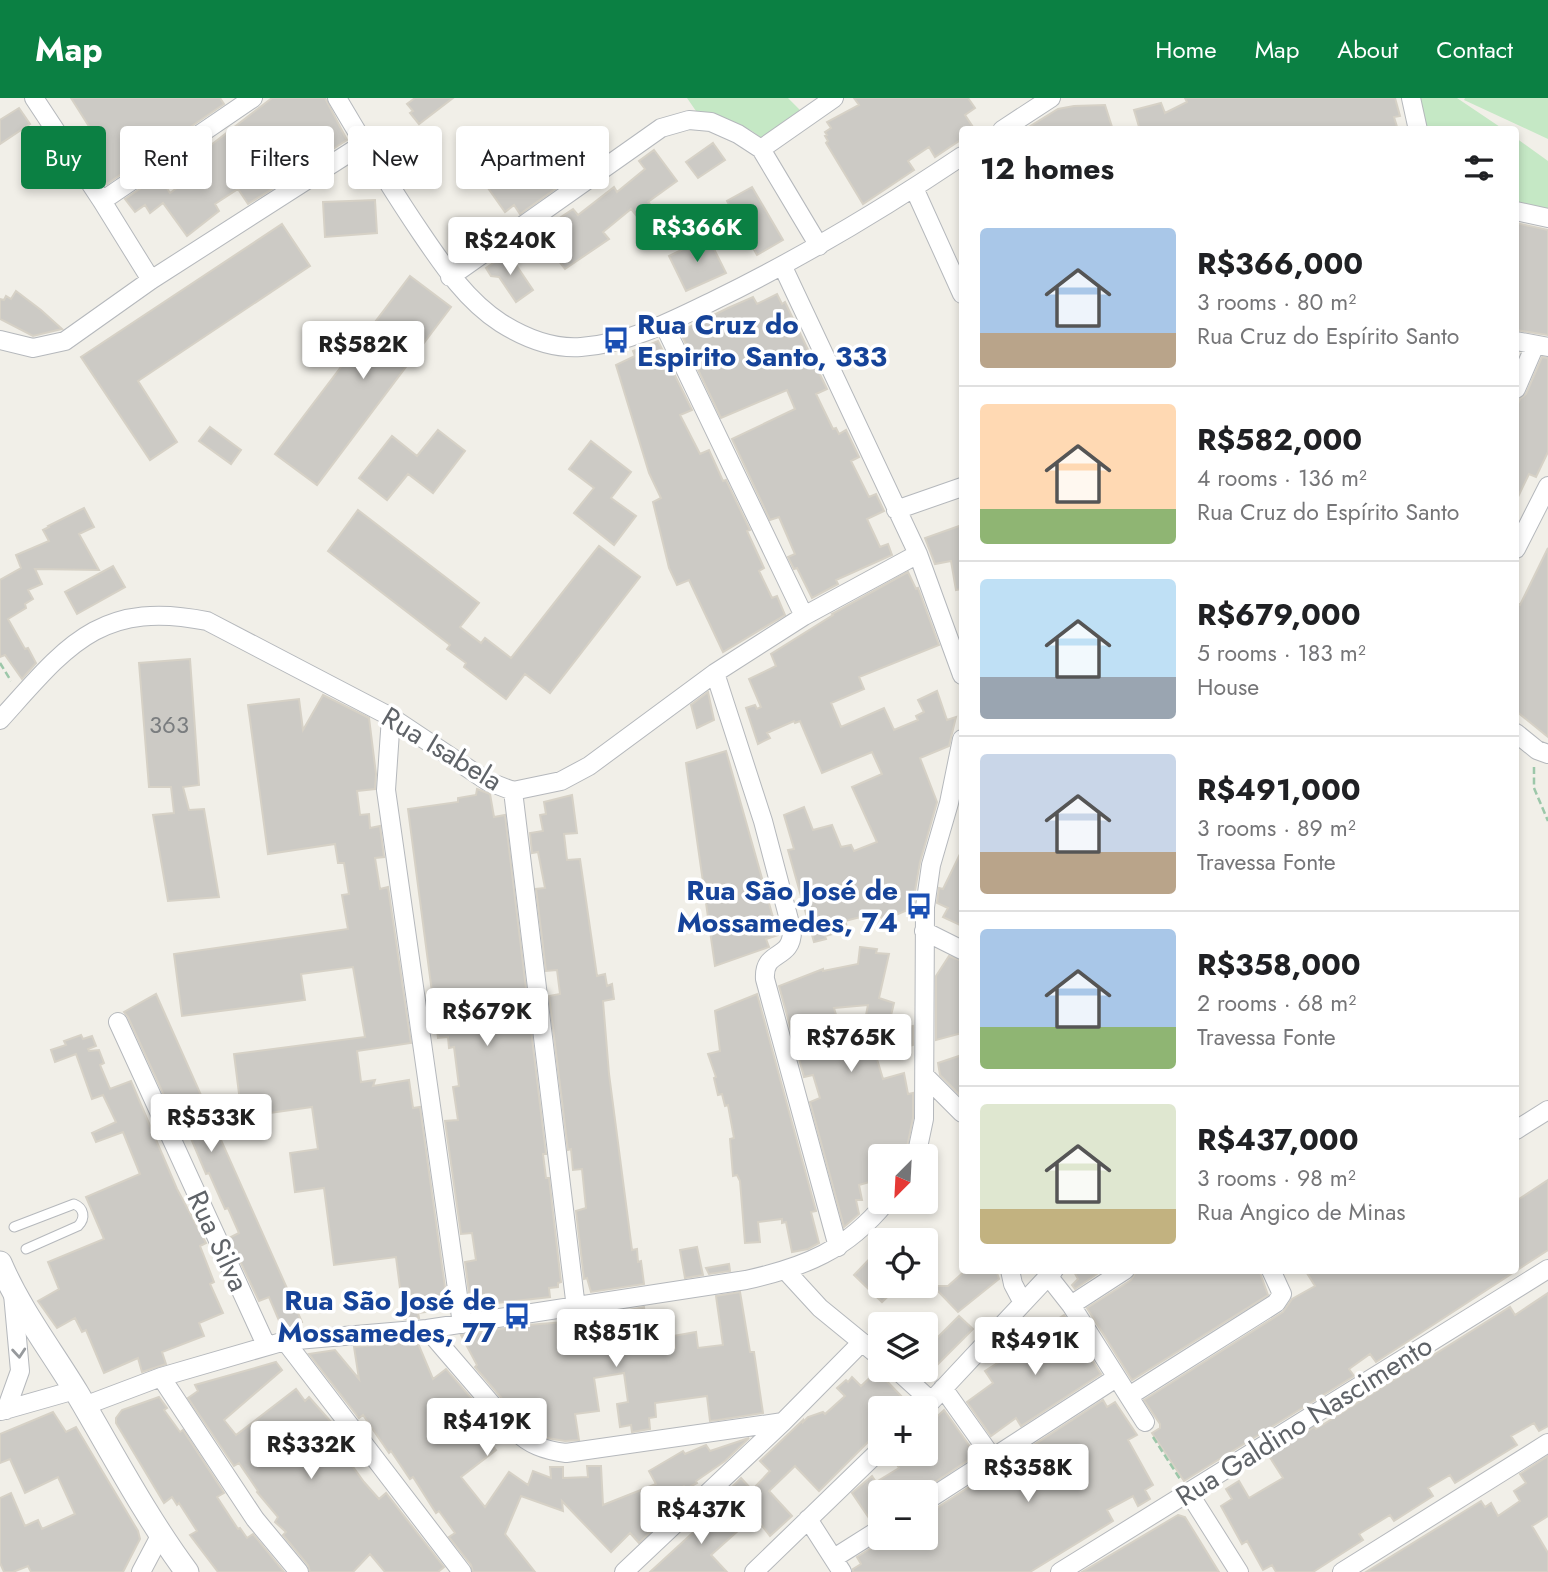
<!DOCTYPE html>
<meta charset="utf-8">
<style>
body{margin:0;font-family:Jost,sans-serif;background:#f6f6f6;color:#202124;height:100vh;display:flex;flex-direction:column;font-size:26px;white-space:nowrap}
*{box-sizing:border-box;margin:0}
p{font-size:23px;color:#757577}
.icon{flex:none;width:38px;height:38px;fill:none;stroke:currentColor;stroke-width:2;stroke-linecap:round;stroke-linejoin:round}
.map{position:relative;flex:1;overflow:hidden}
.details{position:absolute;left:959px;top:28px;width:560px;height:1148px;display:flex;flex-direction:column;background:#fff;border-radius:7px;box-shadow:0 4px 10px #0003}
.details>*{flex:none}
.banner{position:absolute;left:21px;top:28px;width:665px;height:63px;display:flex;gap:14px}
.needle{width:46px;rotate:204deg}
.fabs{position:absolute;left:868px;top:1046px;display:grid;gap:14px}
.fabs a{display:grid;place-items:center;width:70px;height:70px;border-radius:7px;background:#fff;box-shadow:0 4px 10px #0003;font-size:35px}
.price{position:absolute;translate:-50% -60px;padding:0 16px;border-radius:7px;background:#fff;color:#222;font-size:23px;line-height:46px;filter:drop-shadow(0 2px 4px #0008)}
.price::after{content:'';position:absolute;left:50%;top:42px;width:21px;height:16px;margin-left:-10px;background:inherit;clip-path:polygon(0 0,100% 0,50% 100%)}
.price.on{background:#0b8043;color:#fff}
ul{padding:0;list-style:none}
li{display:flex;align-items:center;gap:21px;height:175px;padding:0 21px}
li+li{border-top:2px solid #e0e0e0}
li span{display:grid;place-items:center;flex:none;width:196px;height:140px;border-radius:7px;color:#555}
li>.icon{margin-inline-start:auto}
span .icon{width:84px;height:84px;fill:#fffc;stroke-width:1}
li b{font-size:30px}
h2{display:flex;justify-content:space-between;align-items:center;height:84px;padding:0 21px;font-size:30px}
.chip{padding:0 24px;border-radius:7px;background:#fff;box-shadow:0 4px 10px #0003;font-size:24px;line-height:63px}
.chip.on{background:#0b8043;color:#fff}
header{display:flex;align-items:center;gap:42px;box-sizing:border-box;height:98px;padding:0 35px;background:#0b8043;color:#fff}
header strong{font-size:33px}
nav{display:flex;gap:38px;margin-inline-start:auto;font-size:24px}
.map>svg:first-child{display:block}
.green{fill:#c5e8c5}
.building{fill:#cccac5;stroke:#d6d1c6;stroke-width:2}
.lines{fill:none;stroke-linecap:round;stroke-linejoin:round}
.service-casing{stroke:#b5b8bc;stroke-width:11}
.minor-casing{stroke:#b5b8bc;stroke-width:20}
.tertiary-casing{stroke:#b5b8bc;stroke-width:25}
.path{stroke:#9cc7a9;stroke-width:2.5;stroke-dasharray:7 3.5;stroke-linecap:butt}
.service{stroke:#fff;stroke-width:9}
.minor{stroke:#fff;stroke-width:18}
.tertiary{stroke:#fff;stroke-width:23}
.oneway{stroke:#979a9d}
.labels{text-anchor:middle;dominant-baseline:central;stroke-width:7;stroke-linejoin:round;paint-order:stroke}
.number-label{font-size:24px;fill:#7a7d7f}
.transit-label{font-size:28px;font-weight:bold;fill:#164399;stroke:#fff;text-anchor:end}
.street-label{font-size:28px;fill:#5f6368;stroke:#fff}
</style>
<header>
<strong>Map</strong>
<nav><a>Home</a><a>Map</a><a>About</a><a>Contact</a></nav>
</header>
<div class="map">
<svg width="1548" height="1474" viewBox="0 0 1548 1474">
<rect width="100%" height="100%" fill="#f1efe8"/>
<path class="green" d="M687,0h101l14,14 -38,28 -12,-9 -24,-11 -32,-9z
M1408,0h49l46,31h-86z
M1465,0h83v41l-84,-39z
M1516,40l32,23v52l-32,-7z"/>
<path class="building" d="M71,0h149l4,6 -41,28 -4,-5 -28,19 3,5 -47,33 -12,-17 3,-2 -19,-30 11,-7z
M272,0h53l22,42 -42,27 -4,-6 -8,4 -26,18 5,6 -24,15 -10,-15 -23,15 4,7 -32,25 -24,-33 -13,10 -5,-8 -10,7 -10,-13 34,-23 11,17 23,-17 -8,-11z
M415,0h38l-34,26 -9,-11 3,-2 -6,-7z
M854,0h114l7,10 -10,7 10,15h-13v9l-27,18 -6,-10 -21,14 6,9 -51,34 -37,-61 2,-2 -3,-5 2,-1 -2,-3 6,-4 -4,-6 32,-17z
M1185,0h210l5,18 -6,1 4,13h-258l-6,-20 27,-7 4,10 22,-11z
M1105,7l8,25h-89l34,-21 16,-3z
M19,10l11,16 -30,20v-24z
M713,45l12,17 -27,18 -12,-16z
M545,52l20,32 -45,32 -6,-9 -9,7 -17,-24z
M654,52l23,31 -29,21 6,7 -15,10 -8,-10 -28,23 6,7 -44,30 -28,-36 36,-24 5,6 36,-28 3,5 28,-23 -6,-8z
M752,89l31,53 -26,15 -30,-54z
M375,102l2,33 -52,4 -2,-35z
M1516,125l32,7v105l-32,-5z
M282,126l28,42 -172,115 39,61 -27,18 -69,-103z
M708,139l18,36 -40,18 -17,-35z
M508,155l25,37 -17,12 -17,-25 -8,-1 -5,-8z
M410,178l41,31 -134,178 -42,-31z
M16,193l25,19 21,19 -29,7 -33,-17v-20l4,1 2,-4 5,3z
M777,196l5,10 3,-2 42,87 -11,5 17,35 3,-1 3,6 7,-4 13,27 -8,4 18,36 7,-3 8,17 -17,8 13,28 8,-3 4,11 -56,25 2,4 -26,14 -15,-30 -3,1 -6,-12 7,-3 -16,-37 -9,3 -38,-81 63,-30 -8,-19 -66,28 -38,-80v-8l45,-22 25,-11 4,7z
M658,243l34,69 -12,5 20,39 9,-4 14,31 3,-1 24,50 -3,1 17,37 -5,3 13,27 5,-2 8,19 -62,37 -34,-72 -12,5 -8,-17 -16,-66 8,-4 -12,-25 -33,-108 19,-9 -2,-5z
M1542,259l6,1v94l-12,25 -7,-3 -13,27v-93l4,-9 6,-5z
M210,329l31,23 -10,14 -32,-23z
M438,332l27,21 -32,42 -25,-19 -21,26 -28,-22 33,-42 25,20z
M591,343l40,31 -20,26 25,18 -22,29 -40,-32 20,-25 -25,-19z
M84,410l10,19 -15,7 20,36 -64,-1 7,15 -14,6 5,9 -8,5 1,4 -18,11 17,30 3,-1 8,15 -14,16 -17,-24 -5,2v-77l21,-12 -5,-13 33,-14 -6,-11 6,-3 -1,-1z
M358,412l121,93 -19,24 21,16 4,-5 26,20 88,-112 41,31 -90,116 -25,-19 -19,25 -42,-32 2,-4 -19,-14 3,-4 -122,-94z
M962,427v64l-6,1 -5,-29 -16,3 -10,-26z
M1548,450v189l-32,-26v-109l4,3z
M113,468l12,21 -48,27 -12,-22z
M908,474l8,17 2,-1 21,57 -80,32 5,12 -33,14 10,24 43,-19 10,22 24,-10 -2,-4 8,-4 -6,-12 19,-9 10,29 9,-3 -7,29 -29,12 17,44 -17,60 -8,46 -28,12 -8,-7 -31,8 3,9 -23,6 1,3 -12,3 -26,-92 6,-1 -10,-34 20,-8 9,23 19,-5 9,22 10,-2 3,6 23,-9 -25,-55 30,-13 -10,-22 -50,21 -22,-52 -5,2 -1,-2 -27,12 3,5 -12,6 -12,-36 9,-3 2,4 4,-2 -12,-28 27,-13 -5,-12 62,-39 -1,-1z
M190,561l9,126 -16,2 6,23 15,-1 15,88 -51,4 -15,-86 21,-2 -3,-26h-22l-10,-124z
M708,594l6,28 -17,8 -6,-23z
M323,597l46,23 7,56 -1,15 -18,2 3,24 9,-1 1,14 10,-2 4,31 -9,1 5,31 8,-2 23,156 -54,8 4,31 14,-2 -2,6 36,-6 4,28 7,-1 28,202 -30,4 1,5 -15,1 -8,-62 -62,8 -10,-77 -29,4 -5,-39 28,-4 -6,-42 -70,10 -8,-63 131,-17 -12,-70 -52,7 4,26 -123,16 -8,-62 174,-25 -6,-34 7,-1 -5,-31h-6l-3,-19 -67,10 -20,-149 51,-6 4,31z
M726,653l52,184 -12,4 3,8 -54,19 -29,-203z
M477,691l13,5 4,23 11,-2 41,339h-3l3,24h3l12,104 -3,1v4l-9,1 1,9 -71,8 -9,-5 -5,-38 11,-2 -4,-27 -11,1 -16,-113 13,-1 -5,-33 6,-1 -5,-39 -5,1 -1,-11 -10,1 -30,-229 50,-7v-4l18,-3z
M572,697l5,38 -13,1 3,26 13,-1 17,117 8,-2 2,12 5,-2 2,15 -11,2 6,73 23,176 5,-1 1,13 3,-1 3,23 -53,8 -4,-14 -3,1 -8,-68 10,-3 -4,-39 -9,1 -2,-21 -3,1 -19,-154 11,-2 -3,-24 -11,1 -10,-82 9,-1 -7,-36 -6,1 -2,-20 13,-2 -3,-16 6,-1 -2,-12z
M962,752v76l-19,-9 5,-9 -11,-5 2,-15 4,1z
M860,849l17,2 -1,4 13,1 -10,44 15,5 -4,17 11,-2 3,10 9,-2v19l-34,9 -8,-32 -3,-1 1,-5 -3,-1 2,-10 -34,3 13,44 26,-6 10,33 21,-6 4,21 5,-1v25l-8,39h-25v22l-21,6 3,15h-6l3,14 -15,13 -34,-125 10,-4 -7,-23 -9,2 -25,-91 44,-17v2l35,-7z
M949,858l13,5v72l-26,7v-64z
M156,896l146,328 -16,8h-3l-14,-33 -10,4 -30,-63 10,-5 -11,-25 -3,1 -16,-36 -3,1 -16,-38 -6,3 -56,-122 -4,-5z
M757,896l59,217 -5,1 8,31 -11,6 -16,3 -6,-30 -4,1v-4l-24,3 2,20 -15,1 -5,-62 -3,-6 -4,1 -3,-37 4,-1 -6,-33 -3,1 -3,-12 -4,1 -4,-17 2,-1 -8,-23 12,-3 -5,-40z
M81,937l2,4 9,-3 4,10 -8,3 1,2 10,-1 5,13 -4,2 10,24 21,-8 46,108 29,54 -6,3 14,36 -4,2 13,29 -24,10 5,13 -42,16 4,12 -24,8 -4,-14 -34,15 -18,-43 -4,2 -7,-14 -18,10 -19,-27 21,-12 -11,-27 56,-23 -18,-42 54,-23 -17,-42 -27,10 -4,-9 24,-11 -13,-27 -11,4 -16,-45 -21,8 -4,-12 15,-5 -2,-4z
M962,957v42l-22,-22 -2,-12z
M1548,1082v70l-172,112 -6,-8 -21,15 5,7 -170,105 -32,-48 8,-5v-4l-16,-24 139,-88 9,-13 23,-13 -10,-16h211v-69z
M697,1149l6,28 -18,3 -5,-28z
M880,1150v38h19l-17,16 -28,-27z
M729,1166l1,7 -21,3 -3,-6z
M966,1172h30l3,9 -41,33 -25,-26h15z
M1073,1172h22l2,4 -22,15 -3,-4 6,-6z
M1259,1172l9,25 -136,85 -45,-72 44,-28 6,-10z
M740,1194l10,60h4l9,61 -45,7 -8,1 -3,-25 -52,7 1,14 -7,1 1,11 -18,3 -1,-7 -11,2 -3,-23 11,-2 -4,-29 -30,5 5,33 -24,3 4,26 -14,1 -18,-3 -5,-3 -3,-17 -18,3 -46,-54 2,-2 -16,-30 66,-10 51,-4 66,-14 5,44 26,-3 -2,-12 23,-4 2,16 25,-3 -7,-49z
M1548,1195v133l-9,5 -5,-8 -23,13 6,9 -62,38 -5,-8 -22,13 5,8 -39,25 -4,-6 -31,19 4,6 -50,32h-37l-4,-7 -9,5 -16,-29 -5,3 -21,-38 11,-7 -6,-10 13,-8 10,17 34,-20 -14,-22 45,-29 2,2 194,-122 5,8z
M1064,1217l37,59 -80,52 -5,-8 -25,18 -24,-34 26,-19 -8,-12 39,-25 -3,-5z
M959,1218l14,13 -47,47v-27z
M417,1243l16,38 13,-10 47,54 -3,1 10,14 -9,6 5,6 -35,27 24,30 24,-35 19,13 5,-14 18,7 -1,-11h13v11l25,-1 -1,-11h14l2,39 53,-21 -7,-13 34,-20 2,3 21,-9 4,6 39,-13 -24,23 -29,20 1,2 -11,6 -2,-3 -25,15 10,13 -30,29 -9,-10 -19,19 -49,-51 1,10 -42,-15 -16,38 30,38h-62l-2,-7 -22,-28 6,-4 -16,-22 -3,2 -23,-36 -3,2 -19,-28 -2,2 -26,-38 -4,3 -50,-64 26,-4 24,29 -5,-32z
M276,1264l6,8 -58,50 12,15 60,-46 9,12 4,-4 31,35 -2,1 3,5 -6,4 29,40 15,17 7,-6 58,74 -6,5h-53l-15,-18 -17,18h-43l-2,-7 -25,-30 3,-3 -11,-10 3,-5 -21,-25 1,-1 -19,-28 -5,3 -46,-68 10,-7 -3,-6z
M877,1273l29,30 -9,8h-17v21l-61,61 -24,-25 -26,25 23,25 -22,20 -38,-49 9,-9 11,12 18,-19 -10,-10 43,-41v2l5,-5 15,-5 2,2 20,-18 -8,-8 9,-8 2,2 4,-5 9,9z
M159,1299l8,11 -3,2 16,22 3,-2 41,63 -7,4 21,32 2,-1 7,10 6,-4 31,38h-66l-28,-37 7,-4 -18,-28 -2,2 -5,-8 -8,6 -48,-80v-5l6,-8z
M1103,1302l4,7 8,-5 22,33 -9,5 25,45 -8,5 5,9 -12,7 -5,-10 -26,14 6,11 -83,51h-177v-3l8,-5 -4,-7 30,-19h39v-26l6,-1z
M944,1312l32,45 -50,33v-4l-13,9h-39l6,10v15l-9,3 -19,-28 20,-17 4,6 23,-14 -9,-14h36v-27z
M53,1314l13,20 10,-5 62,104 2,8 -17,33h-92l-3,-6 -15,6h-9l-4,-9v-65l11,-5 14,33 13,-6 4,9 33,-15 -17,-37 -33,16 -15,-34 -10,4v-29z
M1548,1358v60l-16,10 16,27v19h-182l115,-71 4,6 6,-4 7,13 22,-15 -6,-10 12,-8 -6,-9z
M714,1405l25,27 -28,25 16,17h-77l60,-55 -5,-6z
M1178,1417l7,2 34,55h-137z"/>
<g class="lines">
<g class="service-casing">
<path id="service" d="M14,1129l60,-23c10,4 12,14 4,22l-52,23"/>
</g>
<g class="minor-casing">
<path id="minor" d="M34,0l68,103 49,79
M337,0c27,46 54,91 84,135 23,34 46,68 80,90 24,15 52,26 80,24 47,-3 93,-27 134,-47 86,-42 168,-91 247,-144
M1411,0l7,32
M1002,32l49,-32
M761,51l73,-51
M914,90l48,106
M102,103l151,-103
M1516,113l32,7
M783,169l135,287 44,121
M450,179l211,-149 28,-8 22,2 27,12 23,15 58,97
M664,227l140,291
M0,242l33,8 32,-7 86,-61 212,-136
M1516,243l32,6
M1516,291l19,-44
M896,412l66,-23
M1516,451l32,-63
M715,575l48,148 29,110c0,30 -29,18 -27,48l73,268
M391,619l-5,73 76,534
M0,622c66,-73 99,-121 207,-99l184,96 96,64 26,10 48,-10 28,-15 126,-93 89,-57 114,-62
M1516,635l21,17 11,4
M513,693l63,517
M924,833l38,19
M118,924l148,323
M925,978l37,37
M1516,1032l32,-20
M916,1059l8,-38 1,-212 6,-42 18,-62 13,-64
M1010,1172l3,14 10,19
M786,1173l34,37 60,49
M1049,1179l22,28 74,117
M1071,1207l54,-35
M427,1231l86,100c17,16 30,21 53,24l217,-31
M285,1243l177,231
M897,1272l34,31
M161,1279l94,142 44,53
M943,1290l49,69
M1129,1298l147,-93 6,-9 -11,-24
M84,1308l77,-29 124,-36 142,-12 319,-49c59,-13 101,-30 140,-78
M924,1311l130,-139
M6,1312l14,-39 -7,-77
M1,1313l74,-21
M1189,1395l50,79
M926,1403l190,-123
M808,1421l34,53
M834,1460l46,-29
M141,1474l19,-36
M624,1474l159,-150 79,-80
M754,1474l126,-122
M1060,1474l488,-303
M1342,1474l206,-129"/>
</g>
<g class="tertiary-casing">
<path id="tertiary" d="M0,1165c20,47 51,87 77,130 35,59 69,124 110,179"/>
</g>
<path class="path" d="M0,565l11,18
M1534,669v21l14,33
M1153,1339l27,42"/>
<use href="#service" class="service"/>
<use href="#minor" class="minor"/>
<use href="#tertiary" class="tertiary"/>
</g>
<defs><path id="oneway-chevron" d="M-2-3.5L2.5 0L-2 3.5" fill="none" stroke-width="1.6" stroke-linecap="round" stroke-linejoin="round" transform="scale(1.75)"/></defs>
<use class="oneway" href="#oneway-chevron" transform="translate(19 1255) rotate(85)"/>
<defs>
<g id="bus-bare" transform="scale(2.1)"><path d="M-5-6H5V4H4V6H2V4H-2V6H-4V4H-5ZM-3.5-4V0h7V-4ZM-3.5 1.2v1.5H-2V1.2ZM2 1.2v1.5H3.5V1.2Z" fill="#1a4fb4" stroke="#fff" stroke-width="2.5" paint-order="stroke"/></g>
</defs>
<g fill-rule="evenodd">
<use href="#bus-bare" x="616" y="242"/>
<use href="#bus-bare" x="919" y="808"/>
<use href="#bus-bare" x="517" y="1218"/>
</g>
<g class="labels">
<g class="number-label">
<text x="169" y="626">363</text>
</g>
<g class="transit-label">
<text x="637" y="226" text-anchor="start">Rua Cruz do<tspan x="637" dy="32">Espirito Santo, 333</tspan></text>
<text x="898" y="792">Rua São José de<tspan x="898" dy="32">Mossamedes, 74</tspan></text>
<text x="496" y="1202">Rua São José de<tspan x="496" dy="32">Mossamedes, 77</tspan></text>
</g>
<g class="street-label">
<text transform="translate(442 651) rotate(31)">Rua Isabela</text>
<text transform="translate(218 1143) rotate(65)">Rua Silva</text>
<text transform="translate(1304 1323) rotate(-32)">Rua Galdino Nascimento</text>
</g>
</g>
</svg>
<div class="fabs">
<a><svg class="needle" viewBox="-14 -14 28 28"><path d="M0-13l5 13h-10z" fill="#e53935"/><path d="M0 13l5-13h-10z" fill="#757577"/></svg></a>
<a><svg class="icon" aria-label="locate" viewBox="0 0 24 24"><circle cx="12" cy="12" r="6"/><path d="M12 2v4M12 18v4M2 12h4M18 12h4"/></svg></a>
<a><svg class="icon" aria-label="layers" viewBox="0 0 24 24"><path d="M12 4l9 5-9 5-9-5zM3 14l9 5 9-5"/></svg></a>
<a>+</a>
<a>−</a>
</div>
<b class="price on" style="left:697px;top:166px">R$366K</b>
<b class="price" style="left:510px;top:179px">R$240K</b>
<b class="price" style="left:363px;top:283px">R$582K</b>
<b class="price" style="left:487px;top:950px">R$679K</b>
<b class="price" style="left:851px;top:976px">R$765K</b>
<b class="price" style="left:211px;top:1056px">R$533K</b>
<b class="price" style="left:616px;top:1271px">R$851K</b>
<b class="price" style="left:1035px;top:1279px">R$491K</b>
<b class="price" style="left:487px;top:1360px">R$419K</b>
<b class="price" style="left:311px;top:1383px">R$332K</b>
<b class="price" style="left:1028px;top:1406px">R$358K</b>
<b class="price" style="left:701px;top:1448px">R$437K</b>
<div class="banner">
<a class="chip on">Buy</a>
<a class="chip">Rent</a>
<a class="chip">Filters</a>
<a class="chip">New</a>
<a class="chip">Apartment</a>
</div>
<section class="details">
<h2>12 homes<svg class="icon" aria-label="filters" viewBox="0 0 24 24"><path d="M4 7h16M4 17h16"/><circle cx="9" cy="7" r="2"/><circle cx="15" cy="17" r="2"/></svg></h2>
<ul>
<li><span style="background:linear-gradient(#a9c7e8 75%,#b9a48a 0)"><svg class="icon" aria-label="home" viewBox="0 0 24 24"><path d="M3 11l9-7 9 7M6 9v11h12V9"/></svg></span><div><b>R$366,000</b><p>3 rooms · 80 m²</p><p>Rua Cruz do Espírito Santo</p></div></li>
<li><span style="background:linear-gradient(#ffd9b3 75%,#8fb573 0)"><svg class="icon" aria-label="home" viewBox="0 0 24 24"><path d="M3 11l9-7 9 7M6 9v11h12V9"/></svg></span><div><b>R$582,000</b><p>4 rooms · 136 m²</p><p>Rua Cruz do Espírito Santo</p></div></li>
<li><span style="background:linear-gradient(#bfe0f5 70%,#9aa5b1 0)"><svg class="icon" aria-label="home" viewBox="0 0 24 24"><path d="M3 11l9-7 9 7M6 9v11h12V9"/></svg></span><div><b>R$679,000</b><p>5 rooms · 183 m²</p><p>House</p></div></li>
<li><span style="background:linear-gradient(#c9d6e8 70%,#b9a48a 0)"><svg class="icon" aria-label="home" viewBox="0 0 24 24"><path d="M3 11l9-7 9 7M6 9v11h12V9"/></svg></span><div><b>R$491,000</b><p>3 rooms · 89 m²</p><p>Travessa Fonte</p></div></li>
<li><span style="background:linear-gradient(#a9c7e8 70%,#8fb573 0)"><svg class="icon" aria-label="home" viewBox="0 0 24 24"><path d="M3 11l9-7 9 7M6 9v11h12V9"/></svg></span><div><b>R$358,000</b><p>2 rooms · 68 m²</p><p>Travessa Fonte</p></div></li>
<li><span style="background:linear-gradient(#dfe7d0 75%,#c2b280 0)"><svg class="icon" aria-label="home" viewBox="0 0 24 24"><path d="M3 11l9-7 9 7M6 9v11h12V9"/></svg></span><div><b>R$437,000</b><p>3 rooms · 98 m²</p><p>Rua Angico de Minas</p></div></li>
</ul>
</section>
</div>
